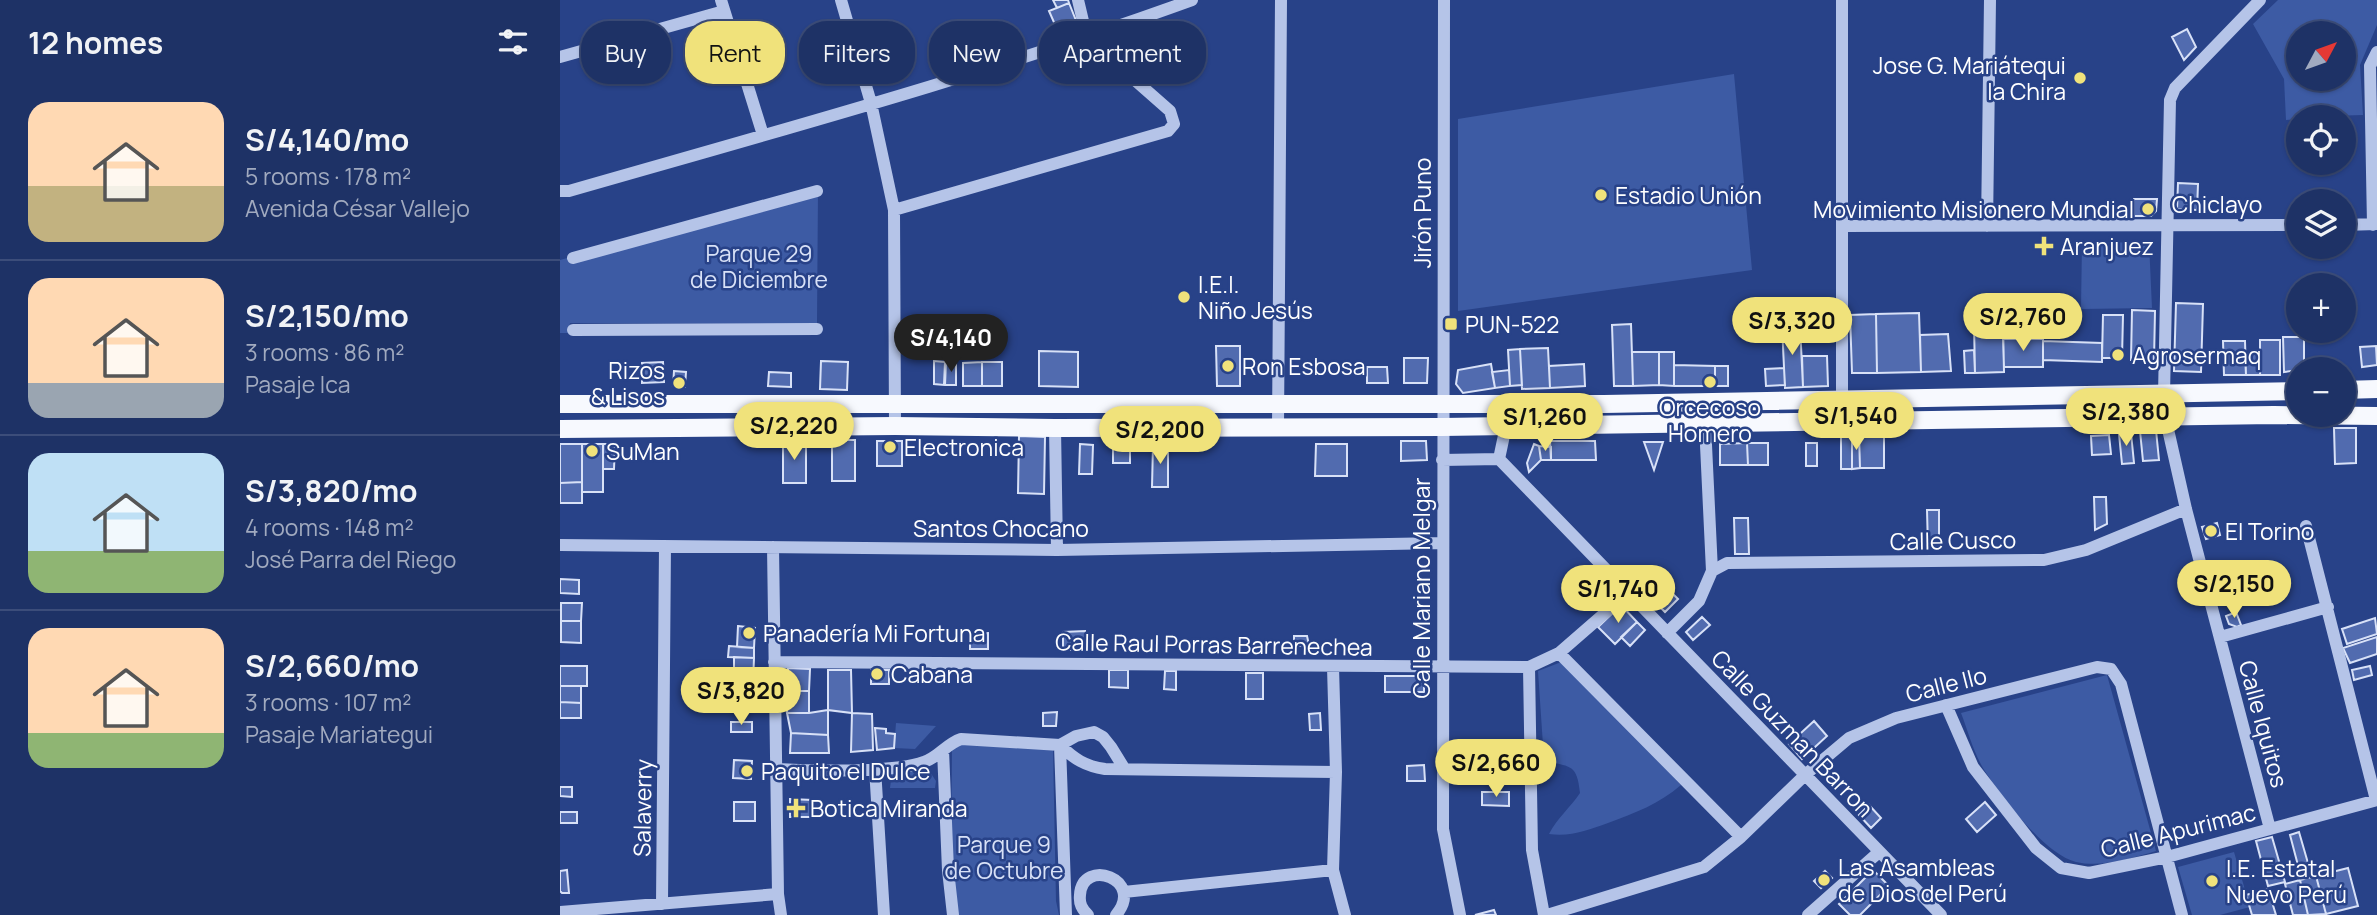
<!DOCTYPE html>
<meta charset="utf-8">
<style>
body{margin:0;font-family:Manrope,sans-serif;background:#263a6c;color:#f1f3f6;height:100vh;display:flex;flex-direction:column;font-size:26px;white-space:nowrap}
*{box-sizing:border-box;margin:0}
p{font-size:23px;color:#a1aabf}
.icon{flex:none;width:38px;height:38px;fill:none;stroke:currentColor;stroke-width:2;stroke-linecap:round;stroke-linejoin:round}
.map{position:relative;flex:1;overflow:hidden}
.panel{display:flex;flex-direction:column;background:#1e3266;width:560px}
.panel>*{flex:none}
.banner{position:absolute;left:21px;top:21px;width:665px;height:63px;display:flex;gap:14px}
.needle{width:46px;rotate:49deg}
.controls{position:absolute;left:1726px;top:21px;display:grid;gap:14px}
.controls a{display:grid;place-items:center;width:70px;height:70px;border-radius:50%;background:#1e3266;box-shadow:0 2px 5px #0004,0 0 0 2px #3c4d7a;font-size:35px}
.price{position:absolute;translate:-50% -60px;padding:0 16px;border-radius:24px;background:#f0e27b;color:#111;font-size:23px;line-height:46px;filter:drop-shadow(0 2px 4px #0008)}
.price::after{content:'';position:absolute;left:50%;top:42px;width:21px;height:16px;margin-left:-10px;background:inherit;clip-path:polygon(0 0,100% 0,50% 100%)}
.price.current{background:#222;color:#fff}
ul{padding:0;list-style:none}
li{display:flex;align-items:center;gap:21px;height:175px;padding:0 28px}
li+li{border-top:2px solid #3c4d7a}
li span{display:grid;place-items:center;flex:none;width:196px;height:140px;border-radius:21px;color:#555}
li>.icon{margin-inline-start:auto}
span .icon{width:84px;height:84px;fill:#fffc;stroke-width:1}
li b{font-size:30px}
h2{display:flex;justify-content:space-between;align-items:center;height:84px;padding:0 28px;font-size:30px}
.chip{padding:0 24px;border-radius:28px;background:#1e3266;box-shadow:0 2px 5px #0004,0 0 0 2px #3c4d7a;font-size:24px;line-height:63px}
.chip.current{background:#f0e27b;color:#111}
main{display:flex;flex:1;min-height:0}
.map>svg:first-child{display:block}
.green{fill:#3d5ba4;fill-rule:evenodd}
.building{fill:#516baf;stroke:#d8e1f7;stroke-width:2}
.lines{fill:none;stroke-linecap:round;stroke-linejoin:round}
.minor{stroke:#b5c4e8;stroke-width:12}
.major{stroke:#f7f9fe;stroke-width:18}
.poi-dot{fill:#f0e27b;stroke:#284288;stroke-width:2.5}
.labels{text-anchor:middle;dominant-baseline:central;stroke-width:5;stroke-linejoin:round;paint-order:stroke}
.poi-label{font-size:23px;fill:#fff;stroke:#284288;text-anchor:start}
.street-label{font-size:23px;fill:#fff;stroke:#284288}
.park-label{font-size:23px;fill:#d8e1f7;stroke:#284288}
</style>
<main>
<section class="panel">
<h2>12 homes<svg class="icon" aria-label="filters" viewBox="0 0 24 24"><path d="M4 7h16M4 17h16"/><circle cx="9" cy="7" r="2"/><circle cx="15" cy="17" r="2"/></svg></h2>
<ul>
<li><span style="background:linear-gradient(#ffd9b3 60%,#c2b280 0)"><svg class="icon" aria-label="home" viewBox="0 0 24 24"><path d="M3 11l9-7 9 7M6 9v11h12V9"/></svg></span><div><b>S/4,140/mo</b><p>5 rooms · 178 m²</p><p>Avenida César Vallejo</p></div></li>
<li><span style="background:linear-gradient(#ffd9b3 75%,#9aa5b1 0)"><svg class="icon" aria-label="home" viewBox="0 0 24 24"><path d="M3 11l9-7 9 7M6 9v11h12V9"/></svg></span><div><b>S/2,150/mo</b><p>3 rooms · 86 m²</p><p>Pasaje Ica</p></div></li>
<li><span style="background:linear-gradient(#bfe0f5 70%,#8fb573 0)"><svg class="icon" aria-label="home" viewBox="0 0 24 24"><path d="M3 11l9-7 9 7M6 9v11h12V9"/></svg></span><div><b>S/3,820/mo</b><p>4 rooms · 148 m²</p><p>José Parra del Riego</p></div></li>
<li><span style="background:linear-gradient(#ffd9b3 75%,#8fb573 0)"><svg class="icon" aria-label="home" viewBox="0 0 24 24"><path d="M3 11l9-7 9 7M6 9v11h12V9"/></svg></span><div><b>S/2,660/mo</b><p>3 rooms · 107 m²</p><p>Pasaje Mariategui</p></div></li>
</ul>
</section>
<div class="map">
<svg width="1817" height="915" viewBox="0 0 1817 915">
<rect width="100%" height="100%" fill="#284288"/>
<path class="green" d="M1718,0h99v25l-17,40 3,50 -65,2v2l-12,1 -2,-41 -31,-55zM1738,33h45v46h-45z
M1174,74l18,196 -294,41v-192z
M258,190l-1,134 -247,-1 -1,10h-9v-73z
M1589,242l3,66 -71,1 1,-66z
M1004,661l117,124c-22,19 -46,28 -73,38 -20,7 -37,14 -59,11 8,-16 21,-26 31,-41 -3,-32 -12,-25 -36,-33l-6,-89z
M1547,675l49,176c-24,7 -54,17 -80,11 -31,-7 -76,-67 -93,-94 -10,-17 -15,-37 -22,-55z
M336,723l40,3 -21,23 -21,-1z
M402,744l91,6 3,151 3,14h-102l-6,-66 1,-102z
M336,770l34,2 6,9 -1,7h-45l2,-16z
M1674,852l16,55 -30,8h-28l-14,-48z"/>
<path class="building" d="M493,0h15l1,3 -12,5z
M509,3l10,25 -19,8 -11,-25z
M602,27l14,27 -10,5 -14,-27z
M1627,29l9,18 -12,13 -12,-23z
M1618,183l20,1 -1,26 -20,-1z
M1574,199h23l-1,12 -5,5h-17z
M1616,303l27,1 -2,68 -27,-1z
M1572,310l23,1 -1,50 -23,-1z
M1359,313l2,59 -44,1 -1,-59z
M1316,314l1,59h-25l-2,-58z
M1543,315h20l-1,43h-20z
M1443,323l1,49 -29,1 -1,-49z
M1071,324l2,62h-19l-2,-61z
M1240,325l3,62 -18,1 -3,-62z
M1388,334l3,37 -30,1 -1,-37z
M1723,337h21v32l-20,3z
M1443,339h40v28h-39z
M1700,340h20v35h-20z
M1483,341l59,2v19l-59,-2z
M1663,341h22l1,34h-22z
M656,346h24v40h-23z
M1816,346l1,19 -15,2 -2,-20z
M988,348l2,40 -28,1 -2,-40z
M960,349l2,36 -12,1 -2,-36z
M1414,350l1,23h-10l-1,-22z
M479,351l39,1v35l-39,-1z
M1072,352h27v33l-26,1z
M1099,352h15v34l-15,-1z
M1685,354h15v21h-14z
M1242,356h25l1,30 -25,1z
M844,358h24l-1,25h-23z
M261,361l27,1 -1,28 -27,-1z
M374,361l11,1 -1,23 -10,-1z
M103,362l1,20 -22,1v-20z
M386,362h10v23h-11z
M422,362h20v24h-20z
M422,362v24h-19v-23z
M931,364l4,24 -32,5 -7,-9 2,-14z
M1024,364l1,22 -35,2 -1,-22z
M1114,365l41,1v20h-41z
M1155,366h13v20h-13z
M807,367h20l1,16h-21z
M1224,368l1,17 -19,1 -1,-17z
M949,370l1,16 -15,2 -3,-16z
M114,371l12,1 -1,15 -12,-1z
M209,372l22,1v14l-23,-1z
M1774,428h22v35l-21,1z
M1596,430l3,30 -16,1 -3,-30z
M1324,433v35h-24l-1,-34z
M1571,433l3,30 -12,1 -3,-30z
M1281,434h11v35h-11z
M1292,434h7l1,34 -8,1z
M1549,435l2,19 -19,1 -1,-19z
M459,436l26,1 -1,57 -26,-1z
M272,440h23v41h-23z
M317,441h25v25h-25z
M841,441h25l1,19 -26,1z
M990,441h45l1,19h-45z
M223,442h23v41h-23z
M1084,442h19l-9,28z
M1187,443h21v22h-20z
M1187,443l1,22h-28v-21z
M1246,443h11v23h-11z
M0,444h22v38l-22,1z
M22,444h21v48h-21z
M43,444h12l-1,25h-11z
M520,444l13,1 -1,29h-13z
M756,444h31v32h-32z
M974,444l5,2 2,14 -12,12 -2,-9z
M593,445l15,1v41h-16z
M979,446l12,1v13h-10z
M553,449h17v14h-17z
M22,482v21h-22v-20z
M1534,497h12l1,27 -12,6z
M1367,510h12v38h-11z
M1174,518h14l1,36h-14z
M1657,523l3,12 -14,4 -4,-12z
M1663,562l5,16 -11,3 -5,-16z
M0,579l19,1v14l-19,-1z
M1104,585l14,14 -13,13 -14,-14z
M1,603h21l-1,18h-20z
M1061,605l16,17 -22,22 -17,-17z
M1676,612l5,13 -4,2 -8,-3 -3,-8z
M1142,617l8,8 -17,15 -7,-8z
M1815,618l2,16 -30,10 -5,-15z
M1,621h20v22l-20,-1z
M1077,622l8,8 -15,16 -9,-9z
M178,626l17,2 -1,20 -17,-1z
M525,631v19h-22v-18z
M428,633v16h-18v-15z
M734,636h13l2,9 -15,1z
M1817,637v17l-27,9 -7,-15z
M169,646l25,2v10l-26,-1z
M174,657l20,1 -1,25h-19z
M0,666h27v20h-27z
M1810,666l2,9 -18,5 -2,-10z
M228,668l22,1 -1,22h-21z
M268,670h23l1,43 -24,-3z
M311,670h18v14h-18z
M549,670h19v18l-19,-1z
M605,671h11v19l-12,-1z
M686,673h17v26h-17z
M825,676h39v16h-39z
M0,686h21v17l-21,-1z
M228,691h21v22h-22z
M0,702l21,1v15h-21z
M268,710v25l-37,-2 -4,-20h22z
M497,712l-1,14h-13v-13z
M292,713l20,1 1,36 -22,2z
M760,713l1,17h-11l-1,-16z
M1254,721l13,15 -25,23 -13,-15z
M171,722h21v10h-21z
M315,728l11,1v4l9,1 -1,14 -17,2z
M231,733l37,2 1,18h-39z
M895,743l18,1 -1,15 -18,-1z
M174,760l18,1 -1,18 -18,-1z
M864,765l1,16h-18v-15z
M0,787h12v10l-12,-1z
M922,792h27v14l-27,-1z
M230,799l22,1 -1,17h-21z
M174,802h21v19h-21z
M1425,802l11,13 -19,17 -11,-13z
M1309,805l12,13 -10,10 -12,-13z
M0,812h17v11h-17z
M1739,832l11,38 -10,3 -10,-38z
M1712,837l13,45 -17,4 -12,-45z
M1788,868l10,38 -32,8 -10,-38z
M7,870l2,23h-7l-2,-2v-20z
M1313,870l16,16 -29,29h-10l-11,-11z
M1265,871l7,7 -11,10 -7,-7z
M1756,876l10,38 -18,1 -8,-35z
M1740,880l8,35h-15l-8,-31z
M1708,889l8,26h-24l-6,-20z
M934,910l2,5h-21z"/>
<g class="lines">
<path class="minor" d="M161,0l42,135
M281,0l30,103 23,107 1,216
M884,0l-1,829 17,86
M1700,0l-85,88 -5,12 -6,295 1,21 21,93 84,320
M0,57l164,-46
M0,191h9c209,-60 419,-117 623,-191
M334,210l274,-79 6,-7 -4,-13 -83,-73 -9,-38
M1783,225l34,-1
M1813,225l-3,-159 7,-14
M1282,226l456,-1
M1427,226l3,-226
M13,258l244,-67
M13,330l244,-1
M1282,401v-401
M495,428l2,122
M718,428l3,-428
M939,459l442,456
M939,459l7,-33v-22
M882,460l57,-1
M1746,526l70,274
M0,545l497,5 385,-7
M213,547l5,347 3,21
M1152,571l15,-8 317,-3 42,-10 100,-41
M1107,633l32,-32 13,-30 -8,-168
M1660,637l108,-30
M999,653l182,184
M214,662l755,5 30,-14 69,-60
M773,667l3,105 -3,98 12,45
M969,667l3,183 12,65
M1386,705l27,62 63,81 25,20 28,5 78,-16 210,-57
M500,745c14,14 25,21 45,24l231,3
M500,745l6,170
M383,750l5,120 5,45
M315,768l9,147
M217,769c35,2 117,4 147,-7 15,-5 22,-18 37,-23l99,6 16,-9 18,-4 9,5 8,10 13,21
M564,892l209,-22
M102,904l3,-358
M0,912l218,-18
M528,915c-6,-6 -9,-11 -8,-20 2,-38 66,-16 36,20
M987,915l157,-48 37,-30 64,-62 44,-37 47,-20 201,-51 14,2 10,15 61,231
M1248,915l71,-63"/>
<path class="major" d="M1783,390l34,-1
M0,404h1044l694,-13
M0,429l335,-3 160,2 387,-1 832,-12 103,1"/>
</g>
<g class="poi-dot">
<circle cx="1520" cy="78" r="7"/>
<circle cx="1041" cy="195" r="7"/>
<circle cx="1588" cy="209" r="7"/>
<path d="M1480.5 235.5h7v7h7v7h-7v7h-7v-7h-7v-7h7z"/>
<circle cx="624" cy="297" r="7"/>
<rect x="884" y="317" width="14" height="14" rx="3.5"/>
<circle cx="1558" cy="355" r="7"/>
<circle cx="668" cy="366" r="7"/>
<circle cx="1150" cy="382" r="7"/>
<circle cx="119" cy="383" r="7"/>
<circle cx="330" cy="447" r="7"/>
<circle cx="32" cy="451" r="7"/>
<circle cx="1651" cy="531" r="7"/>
<circle cx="189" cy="633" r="7"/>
<circle cx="317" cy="674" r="7"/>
<circle cx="187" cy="771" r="7"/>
<path d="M232.5 797.5h7v7h7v7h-7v7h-7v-7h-7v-7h7z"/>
<circle cx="1264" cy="880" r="7"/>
<circle cx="1652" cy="881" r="7"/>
</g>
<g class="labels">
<g class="poi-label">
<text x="1506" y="65" text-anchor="end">Jose G. Mariátequi<tspan x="1506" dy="26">la Chira</tspan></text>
<text x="1055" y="195">Estadio Unión</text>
<text x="1574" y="209" text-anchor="end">Movimiento Misionero Mundial</text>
<text x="1500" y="246">Aranjuez</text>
<text x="638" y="284">I.E.I.<tspan x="638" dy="26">Niño Jesús</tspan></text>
<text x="905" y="324">PUN-522</text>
<text x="1572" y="355">Agrosermaq</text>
<text x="682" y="366">Ron Esbosa</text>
<text x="105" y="370" text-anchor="end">Rizos<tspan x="105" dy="26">&amp; Lisos</tspan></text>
<text x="1150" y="407" text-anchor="middle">Orcecoso<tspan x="1150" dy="26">Homero</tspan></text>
<text x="344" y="447">Electronica</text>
<text x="46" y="451">SuMan</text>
<text x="1665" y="531">El Torino</text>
<text x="203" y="633">Panadería Mi Fortuna</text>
<text x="331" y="674">Cabana</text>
<text x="201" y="771">Paquito el Dulce</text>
<text x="250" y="808">Botica Miranda</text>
<text x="1278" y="867">Las Asambleas<tspan x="1278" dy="26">de Dios del Perú</tspan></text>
<text x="1666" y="868">I.E. Estatal<tspan x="1666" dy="26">Nuevo Perú</tspan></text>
</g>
<g class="street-label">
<text x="1657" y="204">Chiclayo</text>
<text transform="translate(862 213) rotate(-90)">Jirón Puno</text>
<text x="441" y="528">Santos Chocano</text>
<text transform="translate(1393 540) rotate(-1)">Calle Cusco</text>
<text transform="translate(861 588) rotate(-90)">Calle Mariano Melgar</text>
<text transform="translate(654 644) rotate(1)">Calle Raul Porras Barrenechea</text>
<text transform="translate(1386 684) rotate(-14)">Calle Ilo</text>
<text transform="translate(1704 724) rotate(75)">Calle Iquitos</text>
<text transform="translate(1233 733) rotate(46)">Calle Guzman Barron</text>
<text transform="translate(82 808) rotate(-89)">Salaverry</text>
<text transform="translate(1618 830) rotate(-14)">Calle Apurimac</text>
</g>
<g class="park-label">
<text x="199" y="253">Parque 29<tspan x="199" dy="26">de Diciembre</tspan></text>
<text x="444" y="844">Parque 9<tspan x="444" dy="26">de Octubre</tspan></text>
</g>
</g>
</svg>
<div class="controls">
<a><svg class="needle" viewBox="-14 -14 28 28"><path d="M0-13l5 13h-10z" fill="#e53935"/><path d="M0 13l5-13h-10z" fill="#a1aabf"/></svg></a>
<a><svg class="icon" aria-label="locate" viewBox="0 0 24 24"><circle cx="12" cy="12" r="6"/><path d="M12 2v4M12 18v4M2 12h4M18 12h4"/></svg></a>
<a><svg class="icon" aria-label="layers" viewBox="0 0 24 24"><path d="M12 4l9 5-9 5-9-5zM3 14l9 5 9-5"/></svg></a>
<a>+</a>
<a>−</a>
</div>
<b class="price" style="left:1463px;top:353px">S/2,760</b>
<b class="price" style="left:1232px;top:357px">S/3,320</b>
<b class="price current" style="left:391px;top:374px">S/4,140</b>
<b class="price" style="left:1566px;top:448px">S/2,380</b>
<b class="price" style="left:1296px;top:452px">S/1,540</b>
<b class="price" style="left:985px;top:453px">S/1,260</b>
<b class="price" style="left:234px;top:462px">S/2,220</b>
<b class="price" style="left:600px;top:466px">S/2,200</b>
<b class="price" style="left:1674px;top:620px">S/2,150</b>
<b class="price" style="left:1058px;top:625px">S/1,740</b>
<b class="price" style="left:181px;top:727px">S/3,820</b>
<b class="price" style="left:936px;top:799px">S/2,660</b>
<div class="banner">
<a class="chip">Buy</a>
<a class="chip current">Rent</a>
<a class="chip">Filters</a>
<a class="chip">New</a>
<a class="chip">Apartment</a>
</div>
</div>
</main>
